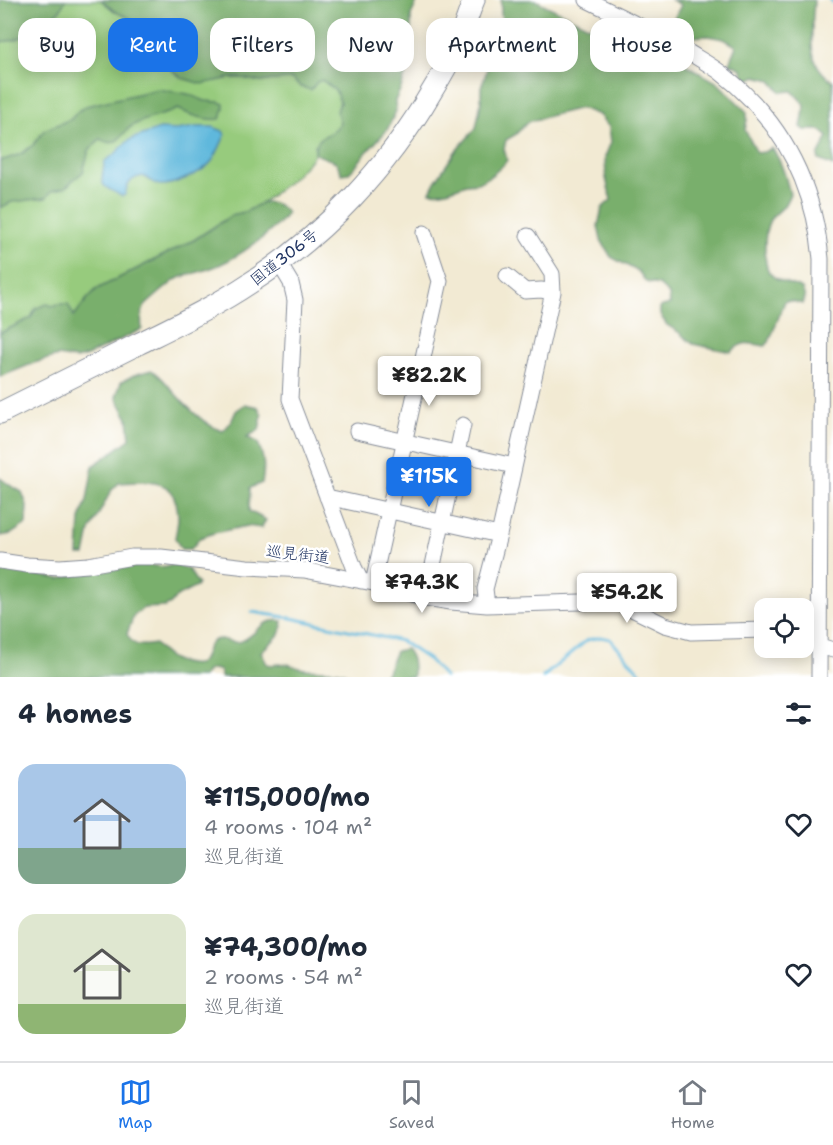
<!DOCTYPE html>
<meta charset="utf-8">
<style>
body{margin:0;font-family:"Shantell Sans","Klee One",sans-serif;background:#f2f2f3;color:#1f2937;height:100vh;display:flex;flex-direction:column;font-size:22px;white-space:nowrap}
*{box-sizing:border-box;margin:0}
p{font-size:20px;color:#747a83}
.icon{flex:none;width:33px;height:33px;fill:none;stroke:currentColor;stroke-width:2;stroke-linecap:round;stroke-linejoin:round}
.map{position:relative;height:677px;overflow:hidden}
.sheet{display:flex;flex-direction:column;background:#fff;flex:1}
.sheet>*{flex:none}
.banner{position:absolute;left:18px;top:18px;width:798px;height:54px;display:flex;gap:12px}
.buttons{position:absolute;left:754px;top:598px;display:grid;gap:12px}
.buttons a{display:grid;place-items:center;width:60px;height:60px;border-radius:12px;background:#fff;box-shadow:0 3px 15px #0003;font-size:30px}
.price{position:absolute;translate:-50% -51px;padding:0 14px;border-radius:6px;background:#fff;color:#222;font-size:20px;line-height:39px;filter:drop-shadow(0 2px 3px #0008)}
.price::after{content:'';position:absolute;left:50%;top:36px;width:18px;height:14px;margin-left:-9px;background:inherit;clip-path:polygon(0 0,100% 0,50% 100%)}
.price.current{background:#1a73e8;color:#fff}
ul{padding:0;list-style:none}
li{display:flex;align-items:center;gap:18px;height:150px;padding:0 18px}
li span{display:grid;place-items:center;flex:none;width:168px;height:120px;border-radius:18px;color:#555}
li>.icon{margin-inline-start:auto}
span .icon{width:72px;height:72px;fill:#fffc;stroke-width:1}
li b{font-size:26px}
h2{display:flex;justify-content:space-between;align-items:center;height:72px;padding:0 18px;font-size:26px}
.chip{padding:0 21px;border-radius:18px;background:#fff;box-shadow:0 3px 15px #0003;font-size:21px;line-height:54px}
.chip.current{background:#1a73e8;color:#fff}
.dock{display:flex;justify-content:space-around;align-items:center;height:84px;border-top:2px solid #e0e1e3;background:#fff;font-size:16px;color:#747a83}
.dock a{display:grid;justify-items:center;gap:3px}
.dock .current{color:#1a73e8}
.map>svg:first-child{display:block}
.green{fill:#97cb7d;stroke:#597d6e;stroke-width:1.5}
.forest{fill:#79af6c;stroke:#4a6f65;stroke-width:1.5}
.water{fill:#5eb8dc;stroke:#3c749d;stroke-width:1.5}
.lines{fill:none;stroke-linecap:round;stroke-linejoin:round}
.stream{stroke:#5eb8dc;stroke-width:3}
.minor-casing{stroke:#868c98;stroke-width:17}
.highway-casing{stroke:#868c98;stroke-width:23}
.minor{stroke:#fff;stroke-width:15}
.highway{stroke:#fff;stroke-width:21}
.labels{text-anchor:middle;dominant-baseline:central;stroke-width:5;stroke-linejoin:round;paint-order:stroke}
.street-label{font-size:16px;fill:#1b2f5e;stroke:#fff}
</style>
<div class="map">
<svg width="833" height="677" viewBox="0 0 833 677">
<rect width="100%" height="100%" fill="#fff"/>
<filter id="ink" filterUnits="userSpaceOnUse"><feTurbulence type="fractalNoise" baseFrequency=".0167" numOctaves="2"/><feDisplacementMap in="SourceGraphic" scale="12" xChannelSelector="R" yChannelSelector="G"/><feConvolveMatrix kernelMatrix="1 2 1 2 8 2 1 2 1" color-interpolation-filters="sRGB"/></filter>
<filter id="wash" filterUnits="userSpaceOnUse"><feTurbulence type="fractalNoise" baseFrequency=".008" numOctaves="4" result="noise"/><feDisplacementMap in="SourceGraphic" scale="24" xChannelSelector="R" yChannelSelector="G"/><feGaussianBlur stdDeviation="1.35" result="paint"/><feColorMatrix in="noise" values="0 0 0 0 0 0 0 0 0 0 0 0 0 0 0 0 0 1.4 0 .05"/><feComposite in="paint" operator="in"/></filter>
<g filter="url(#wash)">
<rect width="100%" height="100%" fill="#f2ead3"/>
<path class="green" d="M65,0h36l15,12 14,6 20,35 32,25 34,3 14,-3h13l18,4 11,-2 20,-1 9,8 21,-7 14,11 4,11 -3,10 3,11 -4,7 -21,15v9l-8,10 -17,17 -35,27 -11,4 -12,3 -38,25 -97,49 -9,9 -14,18 -21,-10 -17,2 -5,10 -31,15v-291c6,-1 13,-1 19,-4 15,-7 41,-21 46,-38z"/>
<path class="forest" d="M0,0h65c-5,17 -31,31 -46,38 -6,3 -13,3 -19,4z
M101,0h317l-7,15v17l-5,11 -3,15 4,12 -6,18 -6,13 1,10 -9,19 -22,24 -10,13 -6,6 -7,1 -6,-12 -21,-8c0,-22 16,-15 25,-31l-3,-11 3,-10 -4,-11 -14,-11 -5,2 -6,8 -10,-3 -9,-8 -20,1 -11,2 -18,-4h-13l-28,6 -20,-6 -32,-25 -20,-35 -14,-6z
M501,0h34l53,26 11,-4 65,30 54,31 29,29v8l-2,10 12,23 7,-1 8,-4c10,14 14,30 18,46 -2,4 -4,9 -7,13 -4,5 -10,8 -13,13 -6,10 -7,42 -1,52 8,11 23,11 33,17l3,8 -2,7 -11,-3h-7l-16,41 -4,4c-15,-3 -22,-6 -34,6l-38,-8 -16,-13 -10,-6 -7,-10v-8l10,-3 -1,-10 -10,-9 -13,-3 -7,-10 -28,-15 -10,-17 -3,-14 4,-18 9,-8 -5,-22 -1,-21 6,-15 -2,-15 -10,-12 -18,-7 -32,8 -21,6 -13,13 -9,5 -2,9 3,11c-4,7 -21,21 -30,23 -3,1 -6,0 -10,1 -14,4 -21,10 -37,8l5,-10 20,-30 21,-24 5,-26v-15l5,-14 7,-31 11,-10 -3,-18z
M672,0h142c-1,29 -11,63 19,81v85l-14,-6 -1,-4 10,-19 -8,-7h-15l-4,-3 4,-22 -13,-14 -11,1 -11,-12 -14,-4 -8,4 -5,-5 -1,-6 -13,-6 7,-17 -12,-7 -16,-3 -17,1 -22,-9 12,-23z
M158,89l30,5 17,7 14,1 5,2v5l-4,10c-13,2 -31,-4 -42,-10 -14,7 -32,8 -46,17 -7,4 -11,14 -18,16 -5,2 -10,-1 -14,-3l-11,11 -6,22 -11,9 -6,6 -14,4 -6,7 -34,4 -12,6v-47l21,-7 13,-10 10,-14 27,-11 7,-8 8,-5z
M263,202c10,0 18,2 24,11 -12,18 -46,42 -66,51 -14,7 -30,9 -44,15 -3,1 -29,24 -32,27 -4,7 -4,16 -3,23l-55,27 -11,3 -18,-3 -24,7 -34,14v-44l31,-15 5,-10 11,-4 6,2 5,-2h10l6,12 14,-18 9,-9 97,-49 38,-25 13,-3z
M151,370c10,5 14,12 21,20 11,13 34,37 51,41l8,-9 5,-11 9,-7 13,3 4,8 -3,15 -12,7 11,6c6,14 7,25 4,40l-12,5 -1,23 17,9 -5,8 -14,-2 -33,7 -14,5 -9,11h-10l-6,-11c3,-14 5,-25 0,-38 -1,-3 -2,-7 -4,-9 -11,-12 -37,-9 -52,-8l-8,8 -21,40 -5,24h-7l2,-36 7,-19 6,-34 37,-27 -2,-20 -12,-22 5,-15 13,-7z
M0,478l11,8 11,6 5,13 -1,19 -15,10 -11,2z
M176,564l13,6 9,14 -2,3 -20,10 -5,7 -6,3 -21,1 -10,7 -7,19c7,14 13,12 28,10 10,12 19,18 34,20 5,1 9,1 13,-3 5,-6 3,-15 11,-20 10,-6 15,3 26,1 18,-5 21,-25 44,-21 -3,20 -11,18 -22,31l6,12c7,2 13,-1 19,0 5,0 9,3 14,4 17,4 37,-2 52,9h-131l-1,-6 -6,-2 -6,1 -5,7h-203v-109l60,11 17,-5 68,-9 21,2z
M406,649c8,9 7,17 7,28h-31l4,-3 10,-23z"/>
<path class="water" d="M196,127h17l10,4 2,4c-4,9 -8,19 -13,26 -8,11 -39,25 -52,24 -6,-1 -11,-6 -17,-9 -12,2 -16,7 -18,19l-3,1c-23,-12 -22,-9 -17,-35l10,-7 13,-13 6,-3 26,-9 16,1z"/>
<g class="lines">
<path class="stream" d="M830,0l3,3
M252,612l39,6 110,23 28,19 16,17
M543,677l44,-37 14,-3 9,2 34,38"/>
</g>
</g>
<g filter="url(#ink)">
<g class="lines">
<g class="minor-casing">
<path id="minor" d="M587,0c33,16 66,32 98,50 11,7 24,14 35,22 62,48 94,110 101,187l-2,418
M279,263l12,20 4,17 -5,99 64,168 7,14
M507,276l18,15 16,-1 12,2
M357,431l157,35
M327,497l172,38
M0,561l27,4 33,2 28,-2 44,-8h29l86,10 57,3 69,13 53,15 25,4 36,3 125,-4 14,5 39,19 26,7 74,-2
M373,583l67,-302 -16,-48
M426,598l37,-173
M487,605l-2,-16 14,-54 54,-243 -1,-18 -24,-38
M804,641l29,9"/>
</g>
<g class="highway-casing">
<path id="highway" d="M0,413c46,-23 92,-46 138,-69 38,-19 76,-37 112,-61 75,-48 137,-115 182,-192 10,-16 19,-32 26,-48 6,-14 10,-29 16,-43"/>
</g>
<use href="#minor" class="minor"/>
<use href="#highway" class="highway"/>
</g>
</g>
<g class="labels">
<g class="street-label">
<text transform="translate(284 257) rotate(-38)">国道306号</text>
<text transform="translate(298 554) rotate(6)">巡見街道</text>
</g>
</g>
</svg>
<div class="buttons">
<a><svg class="icon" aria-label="locate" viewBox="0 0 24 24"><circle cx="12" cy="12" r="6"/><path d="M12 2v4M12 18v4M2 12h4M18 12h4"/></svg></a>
</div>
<b class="price" style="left:429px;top:407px">¥82.2K</b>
<b class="price current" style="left:429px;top:508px">¥115K</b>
<b class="price" style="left:422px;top:614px">¥74.3K</b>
<b class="price" style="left:627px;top:624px">¥54.2K</b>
<div class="banner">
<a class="chip">Buy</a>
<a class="chip current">Rent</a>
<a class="chip">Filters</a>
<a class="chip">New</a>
<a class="chip">Apartment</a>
<a class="chip">House</a>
</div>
</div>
<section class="sheet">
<h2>4 homes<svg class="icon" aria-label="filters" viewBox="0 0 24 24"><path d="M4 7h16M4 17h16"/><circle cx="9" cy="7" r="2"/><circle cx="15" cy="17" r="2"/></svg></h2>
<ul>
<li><span style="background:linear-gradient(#a9c7e8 70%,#7fa58c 0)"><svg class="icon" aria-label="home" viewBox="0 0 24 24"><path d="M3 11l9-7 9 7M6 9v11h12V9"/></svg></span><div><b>¥115,000/mo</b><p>4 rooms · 104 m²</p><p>巡見街道</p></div><svg class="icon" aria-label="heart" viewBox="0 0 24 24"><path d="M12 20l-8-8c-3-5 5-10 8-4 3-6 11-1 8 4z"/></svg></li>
<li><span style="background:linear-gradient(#dfe7d0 75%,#8fb573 0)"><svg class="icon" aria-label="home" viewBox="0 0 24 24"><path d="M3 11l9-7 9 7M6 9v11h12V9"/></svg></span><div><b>¥74,300/mo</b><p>2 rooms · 54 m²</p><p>巡見街道</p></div><svg class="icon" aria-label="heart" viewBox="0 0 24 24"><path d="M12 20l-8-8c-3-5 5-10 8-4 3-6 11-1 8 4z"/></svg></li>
</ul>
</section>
<nav class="dock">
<a class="current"><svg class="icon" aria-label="map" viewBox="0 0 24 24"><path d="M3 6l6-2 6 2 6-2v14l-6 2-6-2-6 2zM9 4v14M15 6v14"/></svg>Map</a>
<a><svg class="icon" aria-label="saved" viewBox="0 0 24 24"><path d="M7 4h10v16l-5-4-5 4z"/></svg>Saved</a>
<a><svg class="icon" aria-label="home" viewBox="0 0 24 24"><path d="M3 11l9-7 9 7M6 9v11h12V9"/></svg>Home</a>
</nav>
